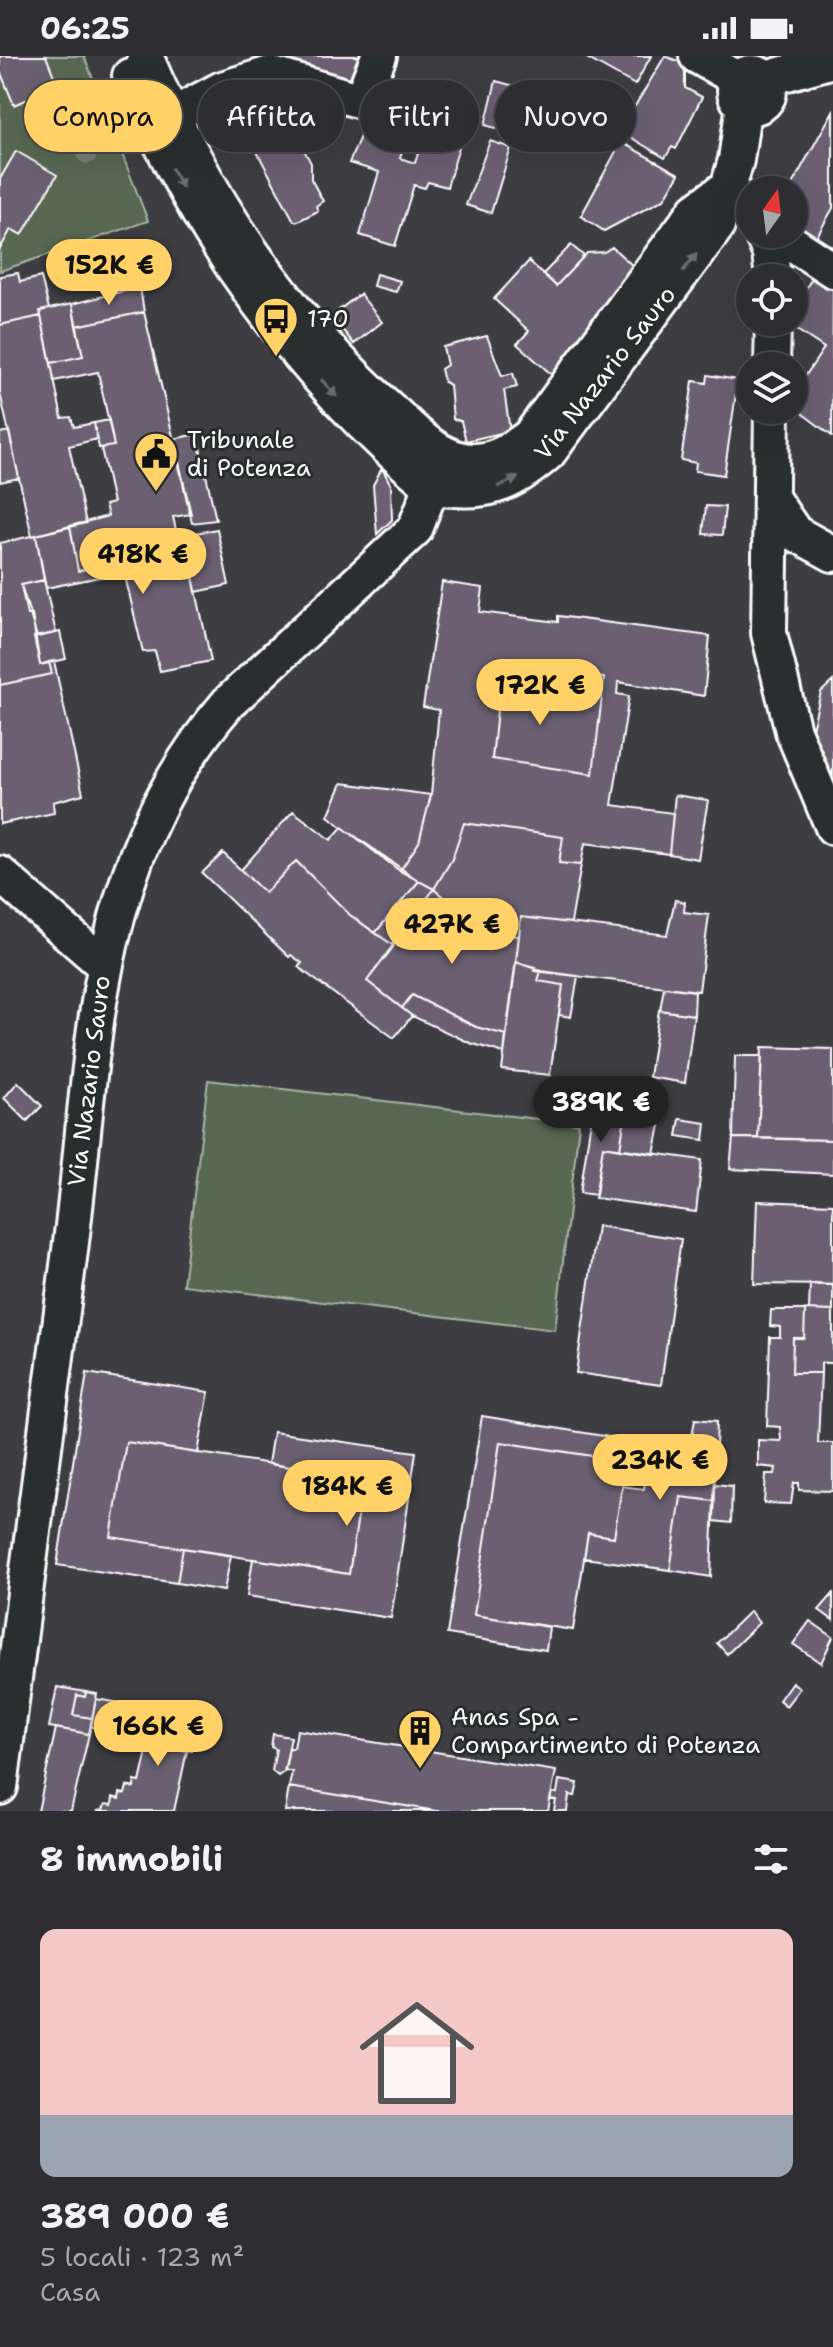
<!DOCTYPE html>
<html lang="it">
<meta charset="utf-8">
<style>
body{margin:0;font-family:"Shantell Sans",sans-serif;background:#36363a;color:#f1f3f6;height:100vh;display:flex;flex-direction:column;font-size:30px;white-space:nowrap}
*{box-sizing:border-box;margin:0}
p{font-size:26px;color:#a7a8ac}
.icon{flex:none;width:44px;height:44px;fill:none;stroke:currentColor;stroke-width:2;stroke-linecap:round;stroke-linejoin:round}
.map{position:relative;height:1755px;overflow:hidden}
.drawer{display:flex;flex-direction:column;background:#2e2e32;flex:1}
.drawer>*{flex:none}
.banner{position:absolute;left:24px;top:24px;width:786px;height:72px;display:flex;gap:16px}
.needle{width:52px;rotate:14deg}
.tools{position:absolute;left:736px;top:120px;display:grid;gap:16px}
.tools a{display:grid;place-items:center;width:72px;height:72px;border-radius:50%;background:#2e2e32;box-shadow:0 8px 32px #0002,0 0 0 2px #494a4d;font-size:40px}
.price{position:absolute;translate:-50% -68px;padding:0 18px;border-radius:28px;background:#ffd166;color:#111;font-size:26px;line-height:52px;filter:drop-shadow(0 2px 4px #0008)}
.price::after{content:'';position:absolute;left:50%;top:48px;width:24px;height:18px;margin-left:-12px;background:inherit;clip-path:polygon(0 0,100% 0,50% 100%)}
.price.selected{background:#222;color:#fff}
ul{padding:0;list-style:none}
li{display:grid;align-content:center;gap:16px;height:424px;padding:0 40px}
li+li{border-top:2px solid #494a4d}
li span{display:grid;place-items:center;height:248px;border-radius:16px;color:#555}
li>.icon{margin-inline-start:auto}
span .icon{width:144px;height:144px;fill:#fffc;stroke-width:1}
li b{font-size:34px}
h2{display:flex;justify-content:space-between;align-items:center;height:96px;padding:0 40px;font-size:34px}
.tag{padding:0 28px;border-radius:36px;background:#2e2e32;box-shadow:0 8px 32px #0002,0 0 0 2px #494a4d;font-size:28px;line-height:72px}
.tag.selected{background:#ffd166;color:#111}
.status{display:flex;justify-content:space-between;align-items:center;height:56px;padding:0 40px;background:#2e2e32;direction:ltr}
.status svg{height:22px;fill:currentColor}
.map>svg:first-child{display:block}
.green{fill:#586852;stroke:#acb4a8;stroke-width:2}
.building{fill:#6a6171;stroke:#fff;stroke-width:2}
.lines{fill:none;stroke-linecap:round;stroke-linejoin:round}
.minor-casing{stroke:#fff;stroke-width:40}
.minor{stroke:#2a2d2e;stroke-width:34}
.tree{fill:#7a7e7a}
.oneway{fill:#6a6c6d}
.labels{text-anchor:middle;dominant-baseline:central;stroke-width:6;stroke-linejoin:round;paint-order:stroke}
.poi-label{font-size:24px;fill:#fff;stroke:#2a2d2e;text-anchor:start}
.street-label{font-size:24px;fill:#fff;stroke:#2a2d2e}
</style>
<div class="status"><b>06:25</b><svg viewBox="0 0 49 12"><path d="M0 12V9h3v3zM5 12V6h3v6zM10 12V3h3v9zM15 12V0h3v12zM26 1h20v11H26zM47 4h2v5h-2z"/></svg></div>
<div class="map">
<svg width="833" height="1755" viewBox="0 0 833 1755">
<rect width="100%" height="100%" fill="#3d3d42"/>
<filter id="ink" filterUnits="userSpaceOnUse"><feTurbulence type="fractalNoise" baseFrequency=".0125" numOctaves="2"/><feDisplacementMap in="SourceGraphic" scale="16" xChannelSelector="R" yChannelSelector="G"/><feConvolveMatrix kernelMatrix="1 2 1 2 8 2 1 2 1" color-interpolation-filters="sRGB"/></filter>
<g filter="url(#ink)">
<path class="green" d="M0,0h84l64,165 -148,50z
M208,1024l371,44 -24,206 -372,-45z"/>
<path class="building" d="M0,0h46l24,61 -29,11 -13,-29 -14,6 -14,-34z
M266,0h103l-12,38 -94,-29z
M583,0h68l-16,29z
M665,0l20,8v24l17,9 -26,52 -4,-2 -7,11 -45,-27z
M496,25l80,22 -12,44 -79,-22z
M283,55l28,52v16l12,22 -7,5 2,5 -20,10h-4l-47,-88z
M833,55v97l-18,32 -21,-12v-38h-5z
M363,73l42,12 -5,17 15,5 8,-26 36,10 -12,40 -19,-5 -3,6 -11,-3 -19,61 -35,-11 19,-63 -30,-9z
M490,85l21,7 -20,65 -25,-8z
M621,86l58,32 -15,25 -60,32 -23,-15z
M16,95l41,24 -35,60 -11,-6 -11,20v-70z
M571,189l13,11 -28,30 -13,-12z
M612,191l22,20 -12,12 3,3 -34,38 9,8 -41,53 -42,-37 12,-13 -35,-32 35,-38 27,25 31,-33 17,-1z
M817,215l16,11 -1,154 -38,-29v-14l30,-45 -39,-26h9v-16z
M18,217l2,9 21,-5 8,32 -9,2 1,5 -41,9v-49z
M376,218l24,7 -4,11 -23,-6z
M140,231l4,25 -68,14 -4,-22z
M360,238l22,28 -28,22 -23,-28z
M72,248l11,52 -32,7 -11,-52z
M144,256l47,202 -18,3 7,30 -102,24 -8,-45 38,-10 -3,-11 8,-2 -12,-55 13,-2 -16,-74 -44,9 -3,-18 32,-7 -7,-30z
M41,260l21,102 9,-1 3,10 20,-4 3,16 -28,7 17,77 -54,13 -32,-143v-68z
M487,280l15,40 11,-3 4,14 -13,3 6,41 -44,10 -5,-20 -8,-2 -3,-34 -6,-3 -3,-13 6,-4 -4,-18z
M708,319l30,5 -14,95 -29,-4 1,-8 -15,-3 12,-79 14,2z
M109,364l5,26 -15,2 -5,-25z
M9,375l10,47 -19,4v-49z
M197,378l19,86 -24,3 -19,-84z
M382,412l9,17 1,35 -15,14 -4,-49z
M706,450l19,1 -3,28 -19,-1z
M70,470l8,45 102,-24 -3,-12 7,-1 27,127 -51,10 -5,-20 -12,1 -19,-80 -78,16 -10,-53z
M217,473l12,56 -33,7 -12,-57z
M36,479l8,45 -23,5 6,30h5l8,50 9,-3 3,12 -52,11v-142z
M44,524l12,53 -19,4 -16,-52z
M442,526l41,6 -3,24 78,10v-6l152,20 -6,60 -86,-14 -1,12 12,2 -17,109 61,8 -4,41 -84,-11 -4,22 -22,-2 4,-26 -99,-14 -12,36 -18,30 -34,-18 19,-29 12,-47 8,-85 -16,-3z
M60,576l6,27 -26,6 -6,-28z
M54,605l29,133 -30,8 1,11 -54,11v-139l52,-11 -3,-12z
M502,607l102,15 -11,96 -101,-15z
M833,625v94l-10,-12 -12,-30 10,-41z
M342,727l89,12 -12,47 -19,29 -72,-55z
M675,739l33,5 -10,59 -29,-5z
M293,755l38,29 11,-13 77,54 -44,52 -25,-18 -54,-54 -31,32 -24,-23z
M464,767l99,14 -4,26 22,2 -10,58 -50,-6 -2,20 -48,-16 -37,-32 18,-30z
M223,797l42,40 31,-32 54,54 44,31 -27,35 45,35 -18,22 -96,-71 4,-4 -11,-8 -2,2 -87,-84z
M419,825l15,8 -42,55 -17,-11z
M434,833l37,32 48,16 -13,98 -30,-8 -64,-32 -10,13 -35,-27z
M675,844l10,2 -1,10 25,3 -10,76 -165,-20 1,-4 -19,-5 5,-45 146,18z
M516,906l25,9 -3,10 25,4 -13,90 -48,-5z
M541,915l37,5 -7,41 -12,-2 4,-30 -25,-4z
M664,931l31,4 -1,24 -34,-5z
M412,939l64,32 30,8 -2,18 -34,-10 -58,-27 -10,-8z
M659,954l35,5 -9,68 -36,-6z
M762,991l71,2v91l-75,-2z
M735,1000h27l-4,82h-25z
M18,1026l24,24 -15,15 -23,-23z
M593,1050l33,5 -6,38 -17,-3 -7,49 -16,-2z
M626,1055l36,5 -8,38 -34,-5z
M680,1063l26,4 -2,17 -27,-4z
M733,1082l100,2v34l-103,-5z
M603,1090l99,14 -6,52 -101,-14z
M757,1145l76,3v81l-79,-1z
M597,1170l84,13 -20,146 -85,-12z
M810,1228l23,1v26l-24,-1z
M771,1254h34l-1,28h-11l-1,35h29l-3,70h15v48l-34,-1v-7h-5l-3,21 -27,-1 2,-29h9l1,-6 -18,-2v-26l23,1 -1,-14 -13,-1 3,-89h10v-10l-10,-1z
M805,1254l28,1v52h-12v10h-29l1,-35h11z
M87,1317l122,19 -11,61 -72,-11 -15,95 72,11 -6,35 -120,-18z
M482,1360l146,24 -2,21 -126,-19 -26,173 75,12 -3,23 -99,-16z
M695,1363l22,2 -3,80 -33,-4 -11,73 -86,-12 4,-25 26,4 8,-51 22,3 7,-47 39,5z
M273,1376l143,20 -25,166 -144,-22 6,-37 96,15 15,-96 -96,-14z
M126,1386l238,36 -15,96 -238,-37z
M500,1386l126,19 -12,76 -26,-4 -15,97 -99,-15z
M715,1428l17,2 -1,37 -17,-2z
M681,1441l33,4 -3,76 -41,-7z
M183,1492l48,7 -7,36 -47,-8z
M833,1538v26l-14,-10z
M750,1555l9,12 -32,31 -10,-11z
M810,1565l23,16 -12,26 -28,-19z
M792,1626l8,6 -14,18 -7,-6z
M57,1631l29,5 -1,5 -8,-2 -4,20 19,3 -3,16 -40,-7z
M86,1636l11,2 -5,24 -19,-3 4,-20 8,2z
M96,1643l61,10 -6,29 -60,-11z
M158,1647l26,4 -8,41 11,3 -13,60h-77l6,-1 2,-6 7,1 1,-8 6,2 1,-6 5,1 2,-8 7,2 1,-7 5,1z
M184,1651l15,3 -7,41 -16,-3z
M56,1672l33,6 -18,77h-33z
M297,1674l259,41 -8,40h-112l-147,-24 3,-15 -7,-2 4,-22h5z
M273,1678l18,3 -7,35 -6,4 -6,-5 4,-22 -5,-2z
M559,1724l19,3 -3,13 -6,-1 -2,16h-13l2,-11 -6,-1 2,-7 5,1z
M289,1731l147,24h-151z"/>
<g class="lines">
<g class="minor-casing">
<path id="minor" d="M145,0c59,138 136,257 249,357 20,18 41,42 69,47 26,5 47,-9 67,-24l166,-226 32,-23
M697,0l41,23
M735 34a17 17 0 1 1 34 0a17 17 0 1 1-34 0Z
M130,20c67,159 169,300 302,411
M766,23l67,-19
M173,59l49,-26 48,-15 91,27 18,-45
M762,178l8,19 3,25
M778,178l55,36
M772,310l1,-44
M772,354l-3,223 24,98 40,96
M432,431c54,7 75,1 116,-34l169,-227 19,-66 8,-56
M772,443l23,34 38,21
M0,818l103,90
M0,1731c23,-176 45,-353 69,-529 27,-201 17,-390 159,-555l187,-174 29,-74"/>
</g>
<use href="#minor" class="minor"/>
</g>
<circle class="tree" cx="87" cy="98" r="10"/>
<defs><path id="oneway-solid" d="M-6-.8H1V-3.2L6.5 0L1 3.2V.8H-6Z" transform="scale(2)"/></defs>
<g class="oneway">
<use href="#oneway-solid" transform="translate(177 122) rotate(61)"/>
<use href="#oneway-solid" transform="translate(690 206) rotate(-53)"/>
<use href="#oneway-solid" transform="translate(329 332) rotate(48)"/>
<use href="#oneway-solid" transform="translate(508 426) rotate(-25)"/>
</g>
</g>
<defs>
<g id="bus-pin" transform="scale(2.3)"><path d="M0 17L-7.5 6A9.5 9.5 0 1 1 7.5 6Z" fill="#ffd166" stroke="#2a2d2e"/><path d="M-5-6H5V4H4V6H2V4H-2V6H-4V4H-5ZM-3.5-4V0h7V-4ZM-3.5 1.2v1.5H-2V1.2ZM2 1.2v1.5H3.5V1.2Z" fill="#111"/></g>
<g id="civic-pin" transform="scale(2.3)"><path d="M0 17L-7.5 6A9.5 9.5 0 1 1 7.5 6Z" fill="#ffd166" stroke="#2a2d2e"/><path d="M-.6-6.5H3V-4.5H.6V-3L4-1V1h2V6H-6V1h2V-1L-.6-3ZM-1.2 2.5V6h2.4V2.5Z" fill="#111"/></g>
<g id="building-pin" transform="scale(2.3)"><path d="M0 17L-7.5 6A9.5 9.5 0 1 1 7.5 6Z" fill="#ffd166" stroke="#2a2d2e"/><path d="M-4-6H4V6H1V3H-1V6H-4ZM-2.5-4.3h1.7v1.8h-1.7ZM.8-4.3h1.7v1.8H.8ZM-2.5-1h1.7V.8h-1.7ZM.8-1h1.7V.8H.8Z" fill="#111"/></g>
</defs>
<g fill-rule="evenodd">
<use href="#bus-pin" x="276" y="263"/>
<use href="#civic-pin" x="156" y="398"/>
<use href="#building-pin" x="420" y="1675"/>
</g>
<g class="labels">
<g class="poi-label">
<text x="307" y="263">170</text>
<text x="187" y="384">Tribunale<tspan x="187" dy="28">di Potenza</tspan></text>
<text x="451" y="1661">Anas Spa -<tspan x="451" dy="28">Compartimento di Potenza</tspan></text>
</g>
<g class="street-label">
<text transform="translate(605 317) rotate(-52)">Via Nazario Sauro</text>
<text transform="translate(89 1025) rotate(-83)">Via Nazario Sauro</text>
</g>
</g>
</svg>
<div class="tools">
<a><svg class="needle" viewBox="-14 -14 28 28"><path d="M0-13l5 13h-10z" fill="#e53935"/><path d="M0 13l5-13h-10z" fill="#a7a8ac"/></svg></a>
<a><svg class="icon" aria-label="locate" viewBox="0 0 24 24"><circle cx="12" cy="12" r="6"/><path d="M12 2v4M12 18v4M2 12h4M18 12h4"/></svg></a>
<a><svg class="icon" aria-label="layers" viewBox="0 0 24 24"><path d="M12 4l9 5-9 5-9-5zM3 14l9 5 9-5"/></svg></a>
</div>
<b class="price" style="left:109px;top:251px">152K €</b>
<b class="price" style="left:143px;top:540px">418K €</b>
<b class="price" style="left:540px;top:671px">172K €</b>
<b class="price" style="left:452px;top:910px">427K €</b>
<b class="price selected" style="left:601px;top:1088px">389K €</b>
<b class="price" style="left:660px;top:1446px">234K €</b>
<b class="price" style="left:347px;top:1472px">184K €</b>
<b class="price" style="left:158px;top:1712px">166K €</b>
<div class="banner">
<a class="tag selected">Compra</a>
<a class="tag">Affitta</a>
<a class="tag">Filtri</a>
<a class="tag">Nuovo</a>
</div>
</div>
<section class="drawer">
<h2>8 immobili<svg class="icon" aria-label="filters" viewBox="0 0 24 24"><path d="M4 7h16M4 17h16"/><circle cx="9" cy="7" r="2"/><circle cx="15" cy="17" r="2"/></svg></h2>
<ul>
<li><span style="background:linear-gradient(#f6c9c9 75%,#9aa5b1 0)"><svg class="icon" aria-label="home" viewBox="0 0 24 24"><path d="M3 11l9-7 9 7M6 9v11h12V9"/></svg></span><div><b>389 000 €</b><p>5 locali · 123 m²</p><p>Casa</p></div></li>
</ul>
</section>
